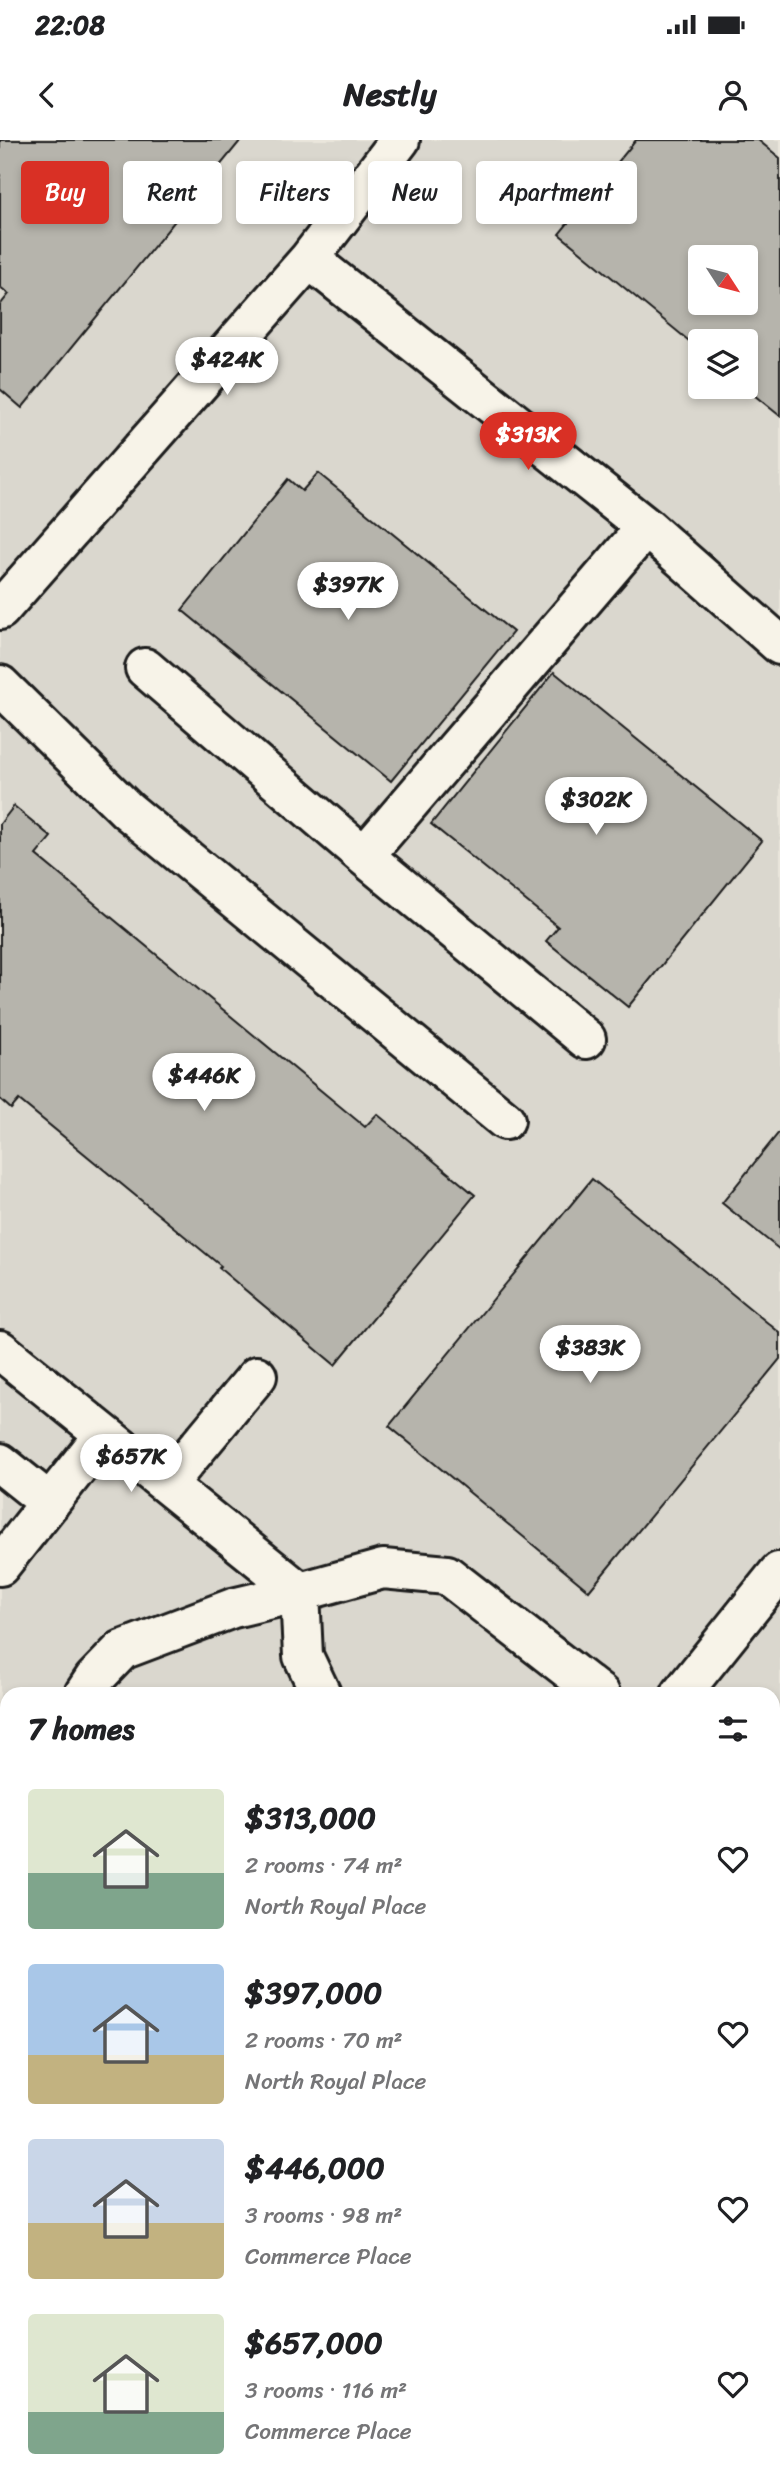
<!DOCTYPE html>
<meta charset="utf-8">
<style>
body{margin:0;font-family:Sriracha,sans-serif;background:#f6f6f6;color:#202124;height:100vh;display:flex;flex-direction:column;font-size:26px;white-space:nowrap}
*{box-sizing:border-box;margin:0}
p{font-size:23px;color:#757577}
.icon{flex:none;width:38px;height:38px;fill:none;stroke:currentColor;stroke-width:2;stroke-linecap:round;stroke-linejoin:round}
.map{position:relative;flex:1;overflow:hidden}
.drawer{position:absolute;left:0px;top:1547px;width:780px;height:800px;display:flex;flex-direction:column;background:#fff;border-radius:21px 21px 0 0;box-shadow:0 4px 10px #0003}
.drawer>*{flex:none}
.hud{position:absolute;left:21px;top:21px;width:738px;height:63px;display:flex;gap:14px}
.needle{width:46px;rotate:126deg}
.buttons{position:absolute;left:688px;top:105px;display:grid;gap:14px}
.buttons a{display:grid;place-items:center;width:70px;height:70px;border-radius:7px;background:#fff;box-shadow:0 4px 10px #0003;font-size:35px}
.price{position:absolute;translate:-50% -60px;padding:0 16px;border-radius:24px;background:#fff;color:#222;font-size:23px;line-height:46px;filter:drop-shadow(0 2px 4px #0008)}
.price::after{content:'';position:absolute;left:50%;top:42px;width:21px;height:16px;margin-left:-10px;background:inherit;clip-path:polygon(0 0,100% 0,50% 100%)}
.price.active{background:#d93025;color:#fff}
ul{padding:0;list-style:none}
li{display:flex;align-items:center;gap:21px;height:175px;padding:0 28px}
li span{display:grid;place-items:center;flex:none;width:196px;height:140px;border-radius:7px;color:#555}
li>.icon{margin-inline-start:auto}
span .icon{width:84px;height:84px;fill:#fffc;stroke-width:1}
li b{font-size:30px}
h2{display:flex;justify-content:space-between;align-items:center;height:84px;padding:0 28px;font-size:30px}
.chip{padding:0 24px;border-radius:7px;background:#fff;box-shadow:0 4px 10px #0003;font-size:24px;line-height:63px}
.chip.active{background:#d93025;color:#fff}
.status{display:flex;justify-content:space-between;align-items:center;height:49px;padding:0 35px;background:#fff;direction:ltr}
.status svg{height:19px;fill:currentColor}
header{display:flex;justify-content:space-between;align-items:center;height:91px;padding:0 28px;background:#fff;font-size:32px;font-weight:800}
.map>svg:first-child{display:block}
.built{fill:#dad7ce;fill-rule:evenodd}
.building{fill:#b6b4ac;stroke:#1c1c1c;stroke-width:2;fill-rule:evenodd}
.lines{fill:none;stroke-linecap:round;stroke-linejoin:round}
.minor-casing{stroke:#1c1c1c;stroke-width:44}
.minor{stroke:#f7f3e8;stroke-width:38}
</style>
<div class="status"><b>22:08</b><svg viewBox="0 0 49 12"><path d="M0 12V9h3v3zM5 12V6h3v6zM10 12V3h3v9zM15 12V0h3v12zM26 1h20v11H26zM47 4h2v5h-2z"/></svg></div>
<header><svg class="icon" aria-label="back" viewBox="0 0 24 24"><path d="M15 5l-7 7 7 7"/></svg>Nestly<svg class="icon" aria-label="person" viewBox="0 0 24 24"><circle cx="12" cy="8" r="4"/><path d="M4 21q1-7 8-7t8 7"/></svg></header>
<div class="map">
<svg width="780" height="2346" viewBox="0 0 780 2346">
<rect width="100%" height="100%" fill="#eae6dc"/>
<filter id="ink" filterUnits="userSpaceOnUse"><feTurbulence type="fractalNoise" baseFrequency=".0143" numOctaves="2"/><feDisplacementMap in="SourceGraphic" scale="14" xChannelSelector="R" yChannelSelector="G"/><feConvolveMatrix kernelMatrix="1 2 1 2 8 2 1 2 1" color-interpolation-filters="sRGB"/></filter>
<g filter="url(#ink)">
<path class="built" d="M0,0h780v1731l-6,9v-186h-767v786h326l-5,6h-328zM700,117h46v46h-46zM700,201h46v46h-46z"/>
<path class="building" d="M0,0h241l-219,268 -22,-19v-84l9,-11 -9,-7z
M636,0h122l22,18v258l-36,-29 2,-46h-46v9l-141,-116zM700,117h46v46h-46z
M318,333l195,159 -122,149 -209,-171 106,-131 14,12z
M554,532l208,169 -134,166 -82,-66 12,-14 -127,-103z
M14,666l37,31 -15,18 329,272 12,-13 98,81 -140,170 -116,-97 2,-2 -202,-166 -8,9 -11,-10v-275z
M780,991v119l-58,-47z
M592,1039l188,154v26l-191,232 -200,-165z
M7,1829v80l-7,-6v-65z
M774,1897l6,5v30l-6,8z
M774,2211l6,4v45l-6,11z
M0,2304l7,6v30h36l7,6h-50z"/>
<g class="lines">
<g class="minor-casing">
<path id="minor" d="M309,119l337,268 134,118
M0,470l309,-351 91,-119
M145,528l219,188 282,-329
M0,545l127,125 378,310
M364,716l222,183
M0,1210l300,242
M0,1323l50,40
M167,1344l90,-108
M0,1426l104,-132
M84,1554l10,-15 28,-29 111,-42 67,-16
M321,1554l-18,-38 -3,-64 83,-23 64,6 153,119
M681,1554l98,-122
M0,1671l7,-8
M774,2103l6,-5
M0,2147l7,6"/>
</g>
<use href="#minor" class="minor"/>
</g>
</g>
</svg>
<div class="buttons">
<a><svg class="needle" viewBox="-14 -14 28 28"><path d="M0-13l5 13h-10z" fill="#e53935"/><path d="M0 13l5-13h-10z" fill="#757577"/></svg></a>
<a><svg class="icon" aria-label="layers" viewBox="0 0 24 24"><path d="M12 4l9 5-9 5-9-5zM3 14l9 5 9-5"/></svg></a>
</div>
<b class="price" style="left:227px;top:257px">$424K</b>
<b class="price active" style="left:528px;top:332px">$313K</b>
<b class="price" style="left:348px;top:482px">$397K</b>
<b class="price" style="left:596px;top:697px">$302K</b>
<b class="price" style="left:204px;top:973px">$446K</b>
<b class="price" style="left:590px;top:1245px">$383K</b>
<b class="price" style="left:131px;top:1354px">$657K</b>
<div class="hud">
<a class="chip active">Buy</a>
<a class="chip">Rent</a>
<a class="chip">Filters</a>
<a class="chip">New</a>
<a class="chip">Apartment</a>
</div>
<section class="drawer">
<h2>7 homes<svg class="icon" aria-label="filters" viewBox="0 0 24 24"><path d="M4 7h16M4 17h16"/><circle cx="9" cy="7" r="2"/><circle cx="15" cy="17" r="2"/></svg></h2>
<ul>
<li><span style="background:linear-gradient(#dfe7d0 60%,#7fa58c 0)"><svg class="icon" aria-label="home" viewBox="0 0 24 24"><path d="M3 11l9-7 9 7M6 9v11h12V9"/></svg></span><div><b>$313,000</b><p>2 rooms · 74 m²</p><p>North Royal Place</p></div><svg class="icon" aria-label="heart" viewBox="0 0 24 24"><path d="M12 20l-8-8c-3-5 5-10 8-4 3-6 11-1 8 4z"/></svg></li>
<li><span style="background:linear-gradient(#a9c7e8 65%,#c2b280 0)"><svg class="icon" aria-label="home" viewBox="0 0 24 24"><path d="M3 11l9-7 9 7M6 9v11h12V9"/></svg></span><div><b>$397,000</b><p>2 rooms · 70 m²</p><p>North Royal Place</p></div><svg class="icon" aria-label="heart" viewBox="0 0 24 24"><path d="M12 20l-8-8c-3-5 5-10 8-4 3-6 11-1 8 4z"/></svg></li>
<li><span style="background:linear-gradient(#c9d6e8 60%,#c2b280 0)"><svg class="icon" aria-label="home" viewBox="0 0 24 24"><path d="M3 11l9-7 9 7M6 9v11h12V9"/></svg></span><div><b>$446,000</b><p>3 rooms · 98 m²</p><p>Commerce Place</p></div><svg class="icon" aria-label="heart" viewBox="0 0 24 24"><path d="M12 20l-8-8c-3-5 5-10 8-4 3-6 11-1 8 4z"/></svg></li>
<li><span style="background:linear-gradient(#dfe7d0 70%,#7fa58c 0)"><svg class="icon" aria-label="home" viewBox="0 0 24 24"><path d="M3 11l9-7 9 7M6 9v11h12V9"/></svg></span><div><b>$657,000</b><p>3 rooms · 116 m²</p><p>Commerce Place</p></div><svg class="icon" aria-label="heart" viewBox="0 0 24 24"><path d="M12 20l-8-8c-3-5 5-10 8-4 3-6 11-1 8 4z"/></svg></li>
</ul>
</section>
</div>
